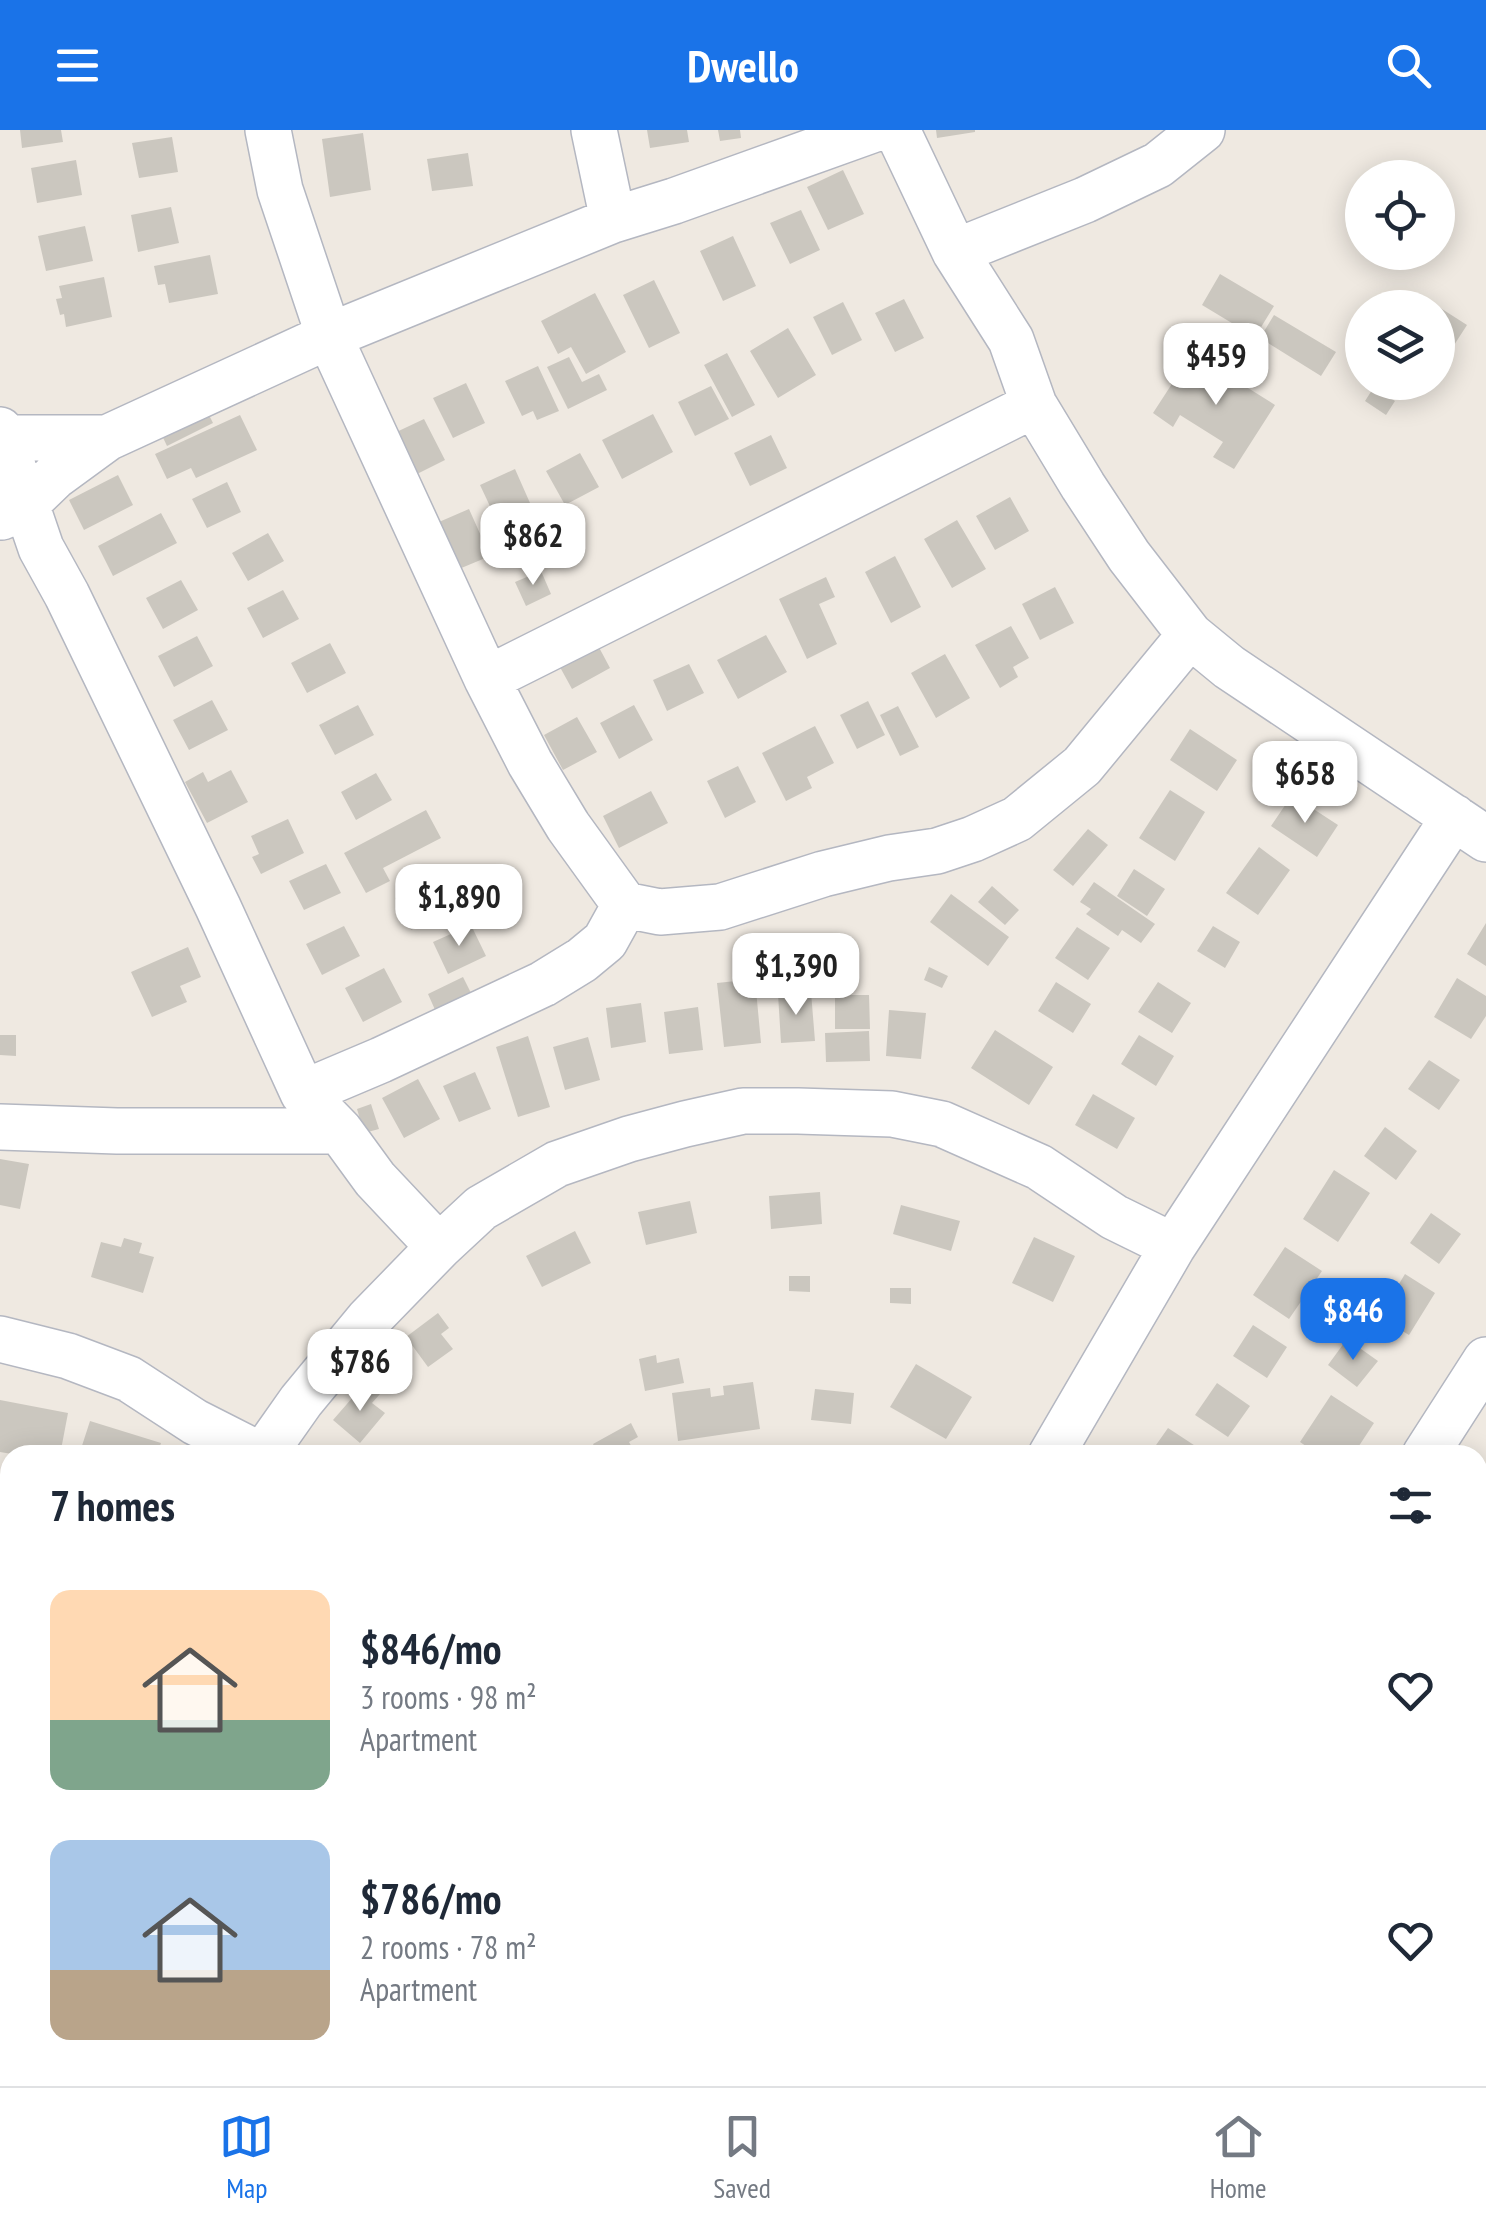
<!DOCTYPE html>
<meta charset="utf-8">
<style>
body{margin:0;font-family:"PT Sans Narrow",sans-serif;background:#f2f2f3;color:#1f2937;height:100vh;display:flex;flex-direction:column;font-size:38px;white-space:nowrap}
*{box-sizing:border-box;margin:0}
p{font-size:32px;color:#747a83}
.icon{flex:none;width:55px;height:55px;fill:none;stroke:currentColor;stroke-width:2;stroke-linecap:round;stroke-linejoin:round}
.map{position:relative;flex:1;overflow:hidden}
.side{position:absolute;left:0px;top:1315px;width:1488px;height:642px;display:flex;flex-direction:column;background:#fff;border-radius:30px 30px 0 0;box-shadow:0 5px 25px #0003}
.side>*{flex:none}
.tools{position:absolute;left:1345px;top:30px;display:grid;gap:20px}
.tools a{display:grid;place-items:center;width:110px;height:110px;border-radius:50%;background:#fff;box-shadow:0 5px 25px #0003;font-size:50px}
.price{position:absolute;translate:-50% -85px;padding:0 22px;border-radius:20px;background:#fff;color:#222;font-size:32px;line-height:65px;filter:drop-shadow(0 2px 5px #0008)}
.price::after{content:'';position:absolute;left:50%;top:60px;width:30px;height:22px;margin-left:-15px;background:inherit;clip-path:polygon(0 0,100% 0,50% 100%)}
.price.on{background:#1a73e8;color:#fff}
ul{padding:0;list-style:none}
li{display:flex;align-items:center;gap:30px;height:250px;padding:0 50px}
li span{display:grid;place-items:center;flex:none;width:280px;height:200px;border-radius:20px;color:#555}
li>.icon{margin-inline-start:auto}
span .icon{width:120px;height:120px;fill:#fffc;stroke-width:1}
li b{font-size:42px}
h2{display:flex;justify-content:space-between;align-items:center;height:120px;padding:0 50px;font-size:42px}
header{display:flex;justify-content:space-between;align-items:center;height:130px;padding:0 50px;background:#1a73e8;color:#fff;font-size:45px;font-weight:700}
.tabs{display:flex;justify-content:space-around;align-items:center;height:140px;border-top:2px solid #e0e1e3;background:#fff;font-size:28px;color:#747a83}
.tabs a{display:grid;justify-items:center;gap:5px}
.tabs .on{color:#1a73e8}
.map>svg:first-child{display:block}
.building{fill:#cbc7bf}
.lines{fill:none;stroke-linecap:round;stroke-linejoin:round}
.minor-casing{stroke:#b4b7c1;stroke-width:48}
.minor{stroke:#fff;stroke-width:45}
</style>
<header><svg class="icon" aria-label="menu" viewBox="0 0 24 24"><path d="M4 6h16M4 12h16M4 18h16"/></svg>Dwello<svg class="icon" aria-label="search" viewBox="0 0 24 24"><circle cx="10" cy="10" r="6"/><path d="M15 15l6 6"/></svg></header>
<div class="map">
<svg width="1486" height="1956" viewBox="0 0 1486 1956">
<rect width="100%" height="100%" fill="#efe9e1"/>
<path class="building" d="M20,0h41l2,12 -41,6z
M647,0h40l2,12 -39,6z
M718,0h22l1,8 -21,3z
M936,0h39v2l-38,6z
M363,3l8,57 -41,7 -8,-58z
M172,7l6,35 -39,6 -7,-35z
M468,23l5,33 -41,5 -5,-32z
M76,30l6,35 -45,8 -6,-35z
M843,40l21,44 -36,16 -21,-43z
M171,77l8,36 -41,9 -7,-37z
M801,80l19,40 -30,14 -20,-41z
M85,96l8,35 -47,10 -8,-35z
M733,106l23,50 -33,15 -23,-50z
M210,125l8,39 -49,9 -4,-19 -7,1 -4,-19z
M1220,144l54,32 -19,31 -53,-32z
M104,147l8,40 -46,10 -2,-13 -4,1 -4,-16 6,-1 -3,-12z
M654,150l26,53 -31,15 -26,-53z
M595,163l31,59 -40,22 -15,-27 -13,7 -17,-33z
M904,169l20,39 -29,14 -20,-39z
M843,172l19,38 -30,15 -19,-38z
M1431,172l36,23 -29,45v-62h-10z
M1274,185l62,37 -15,24 -61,-38z
M788,198l28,47 -38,23 -28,-47z
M727,223l28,52 -23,12 -28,-52z
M1192,223l83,52 -41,64 -21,-12 10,-15 -43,-27 -7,12 -20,-14z
M569,227l13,25 17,-8 8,16 -39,19 -21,-42z
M538,236l21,45 -22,9 -4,-9 -11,5 -17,-35z
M466,253l19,40 -32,15 -20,-40z
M711,256l18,33 -34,17 -17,-34z
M1374,257l21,14 -9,14 -21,-14z
M204,275l9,18 -46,23 -9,-19z
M653,284l20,38 -51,27 -20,-39z
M240,285l17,35 -61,28 -5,-10 -24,11 -12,-25z
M424,289l21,41 -36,18 -21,-42z
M771,305l16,33 -37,18 -16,-33z
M580,323l19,34 -34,18 -19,-34z
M515,339l15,34 -34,16 -16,-34z
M118,345l15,30 -49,25 -15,-30z
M227,352l14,30 -34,16 -15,-29z
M1010,367l19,34 -34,19 -19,-34z
M469,379l21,47 -31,13 -20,-47z
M161,383l16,30 -64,33 -15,-30z
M957,390l29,49 -34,19 -28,-49z
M268,403l16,28 -36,20 -16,-28z
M895,426l26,51 -30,16 -26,-51z
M541,441l10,23 -25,12 -11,-24z
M826,447l9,20 -16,7 18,40 -30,15 -28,-60z
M181,450l17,30 -35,19 -17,-31z
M1055,457l19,36 -34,17 -18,-36z
M283,460l16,29 -36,19 -16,-30z
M1011,496l18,32 -16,9 5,10 -18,11 -25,-43z
M766,505l21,37 -49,27 -21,-39z
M197,506l16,30 -39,21 -16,-31z
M594,508l16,30 -38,21 -17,-31z
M330,513l16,30 -39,20 -16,-30z
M945,524l25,44 -34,20 -25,-45z
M689,534l15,29 -37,18 -14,-31z
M212,570l16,30 -39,20 -16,-30z
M868,571l17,34 -28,14 -17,-34z
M358,575l16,30 -39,20 -16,-30z
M634,575l19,35 -34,19 -19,-36z
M898,576l21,41 -19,9 -20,-41z
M577,587l20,35 -34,18 -19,-35z
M815,596l19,37 -27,14 5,11 -26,13 -24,-48z
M1190,599l47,31 -20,31 -47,-31z
M738,636l18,36 -31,16 -18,-37z
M231,640l17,32 -41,21 -22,-41 18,-10 5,10z
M376,643l16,27 -36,20 -15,-28z
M1170,660l35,22 -30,49 -36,-23z
M651,661l17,32 -49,25 -16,-32z
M1292,665l46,30 -21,32 -46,-31z
M426,680l15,28 -58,30 7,13 -24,12 -22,-40z
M288,689l16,34 -43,21 -9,-17 7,-3 -8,-18z
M1088,699l20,16 -35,41 -20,-16z
M1259,717l31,23 -32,45 -32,-22z
M326,734l15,29 -37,17 -15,-29z
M1134,739l31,20 -18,27 -30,-20z
M431,750l16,32 -36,18 -16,-32z
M1094,752l61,42 -14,19 -19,-13 -4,6 -32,-22 5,-5 -11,-7z
M992,756l27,24 -14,15 -27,-23z
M951,764l58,43 -21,29 -58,-44z
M1486,793v43l-19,-12z
M471,795l15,31 -38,18 -15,-32z
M344,796l16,30 -38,19 -16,-31z
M1213,796l27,16 -15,26 -28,-17z
M1077,797l33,21 -22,32 -33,-22z
M188,817l13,30 -21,9 7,16 -35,15 -21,-45z
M929,837l19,9 -6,12 -18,-8z
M384,838l18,34 -39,20 -18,-34z
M463,847l9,18 -36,17 -8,-18z
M1457,848l29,18v20l-15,23 -37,-22z
M755,849l6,64 -37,4 -7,-64z
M1056,852l35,22 -18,29 -35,-22z
M1158,852l33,21 -19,30 -34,-21z
M811,862l4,49 -34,2 -3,-49z
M835,865h34l1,34h-35z
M641,873l5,39 -35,6 -5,-40z
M698,877l5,43 -34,4 -5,-42z
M889,880l37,3 -5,46 -35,-3z
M995,900l58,37 -24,38 -58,-37z
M869,901l1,30 -44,1 -1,-29z
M0,905h16v21l-16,-1z
M1139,905l35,21 -18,30 -35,-22z
M528,906l22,71 -32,10 -22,-70z
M588,907l12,43 -35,10 -12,-43z
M1429,930l31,20 -21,30 -31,-21z
M475,942l16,37 -32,13 -16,-36z
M418,949l22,40 -36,19 -22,-40z
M1093,964l42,24 -18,31 -42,-24z
M371,974l8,25 -15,4 -7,-24z
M1385,997l32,24 -21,29 -32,-24z
M0,1029l29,5 -9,45 -20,-4z
M1334,1040l36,23 -32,49 -35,-23z
M820,1062l2,32 -51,5 -2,-33z
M690,1071l7,32 -51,12 -8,-33z
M901,1075l59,16 -9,30 -58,-17z
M1431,1083l30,21 -22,30 -29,-21z
M575,1101l16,32 -49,24 -16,-31z
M1034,1107l41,19 -22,46 -41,-19z
M124,1108l18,5 -3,10 15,4 -11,36 -52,-16 10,-35 20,5z
M1285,1117l37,24 -33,48 -36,-24z
M1405,1144l30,19 -26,42 -30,-18z
M789,1146h21v16l-21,-1z
M890,1158h21v16l-21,-1z
M438,1183l11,15 -8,6 12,15 -25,18 -22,-30z
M1253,1195l34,22 -20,31 -34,-22z
M1347,1209l31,22 -21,26 -29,-22z
M656,1225l1,8 22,-5 5,25 -39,8 -6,-32z
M916,1234l56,33 -26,42 -56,-32z
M366,1252l14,12 -8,9 13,10 -25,30 -27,-23z
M753,1252l7,47 -82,12 -6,-48 38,-5 1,9 13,-2 -1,-9z
M1217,1253l33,23 -22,31 -33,-22z
M815,1259l39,4 -3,31 -40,-4z
M1331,1265l43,28 -21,32h-34l-19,-13z
M0,1270l68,13 -8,42h-42l-18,-3z
M90,1291l71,22 -4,12h-78z
M631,1293l7,14 -9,5 7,13h-37l-6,-11z
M1168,1298l35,23 -3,4h-51z
M1478,1384l8,6v28l-8,12z
M1484,1539l2,2v36l-8,-5v-23z
M1478,1605l8,5v50l-8,13z
M0,1868l10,7v5l-10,14z
M340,1948h48l-5,8h-48z
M696,1948h56l12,8h-74z
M782,1948h19l14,8h-38z
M956,1948h42l-5,8h-43z
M1029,1948h21l6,3 -3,5h-29z"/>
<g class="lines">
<g class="minor-casing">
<path id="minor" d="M268,0l12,60 49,146 158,343 43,84 38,63 57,79 35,7 60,-5 103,-33 66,-16 48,-7 36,-12 44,-20 65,-53 108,-131
M594,0l19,90 61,-19 198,-71
M897,0l58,122 56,88 23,65 49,81 46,70 61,79 39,32 257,172
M955,122l130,-52 73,-35 44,-35
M0,300l26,74 -24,13
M2,308h105
M487,549l547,-274
M303,963l78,-33 162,-76 39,-24 23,-19 20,-36
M0,997l117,4h223
M439,1117l-64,-68 -35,-48 -37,-38 -85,-186 -151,-312 -26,-47 -15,-44 29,-28 52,-38 222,-102 284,-116
M0,1209l68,17 61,23 66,43 65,33
M263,1325l38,-54 67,-81 71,-73 42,-39 76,-44 72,-25 56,-15 58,-13h55l94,3 50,10 97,43 75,50 59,29
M1051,1325l122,-209 281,-429
M1425,1325l61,-95
M0,1553l10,2
M0,1740l10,-16
M1478,1812l8,-13
M561,1948l15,8
M1160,1948l13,8
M636,1956l6,-8
M1379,1956l6,-8"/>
</g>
<use href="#minor" class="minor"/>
</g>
</svg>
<div class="tools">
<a><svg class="icon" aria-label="locate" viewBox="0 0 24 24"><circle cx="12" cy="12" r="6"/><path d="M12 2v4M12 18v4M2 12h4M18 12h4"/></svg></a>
<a><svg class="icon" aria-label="layers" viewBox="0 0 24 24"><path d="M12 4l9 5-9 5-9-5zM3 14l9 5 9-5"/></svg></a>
</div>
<b class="price" style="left:1216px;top:278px">$459</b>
<b class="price" style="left:533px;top:458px">$862</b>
<b class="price" style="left:1305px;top:696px">$658</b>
<b class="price" style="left:459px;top:819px">$1,890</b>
<b class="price" style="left:796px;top:888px">$1,390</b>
<b class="price on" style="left:1353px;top:1233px">$846</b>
<b class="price" style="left:360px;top:1284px">$786</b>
<section class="side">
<h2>7 homes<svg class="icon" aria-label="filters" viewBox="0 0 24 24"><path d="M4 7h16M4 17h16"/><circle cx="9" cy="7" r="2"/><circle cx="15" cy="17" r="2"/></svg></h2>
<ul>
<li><span style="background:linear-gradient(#ffd9b3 65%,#7fa58c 0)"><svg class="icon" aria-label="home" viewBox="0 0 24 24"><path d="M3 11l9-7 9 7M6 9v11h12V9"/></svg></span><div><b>$846/mo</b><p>3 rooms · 98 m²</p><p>Apartment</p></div><svg class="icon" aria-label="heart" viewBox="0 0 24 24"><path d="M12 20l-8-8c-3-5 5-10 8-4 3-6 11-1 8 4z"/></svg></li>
<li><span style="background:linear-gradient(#a9c7e8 65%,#b9a48a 0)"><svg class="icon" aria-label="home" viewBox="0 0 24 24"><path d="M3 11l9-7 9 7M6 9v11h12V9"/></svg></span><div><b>$786/mo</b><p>2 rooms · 78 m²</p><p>Apartment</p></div><svg class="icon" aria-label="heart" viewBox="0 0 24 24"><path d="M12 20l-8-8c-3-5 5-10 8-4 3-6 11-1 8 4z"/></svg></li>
</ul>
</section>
</div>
<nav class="tabs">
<a class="on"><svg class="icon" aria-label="map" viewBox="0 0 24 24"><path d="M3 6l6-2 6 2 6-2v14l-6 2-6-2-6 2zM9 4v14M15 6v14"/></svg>Map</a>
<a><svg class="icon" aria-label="saved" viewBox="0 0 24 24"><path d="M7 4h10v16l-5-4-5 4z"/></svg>Saved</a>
<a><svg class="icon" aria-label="home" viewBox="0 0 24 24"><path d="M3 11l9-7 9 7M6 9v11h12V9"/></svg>Home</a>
</nav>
